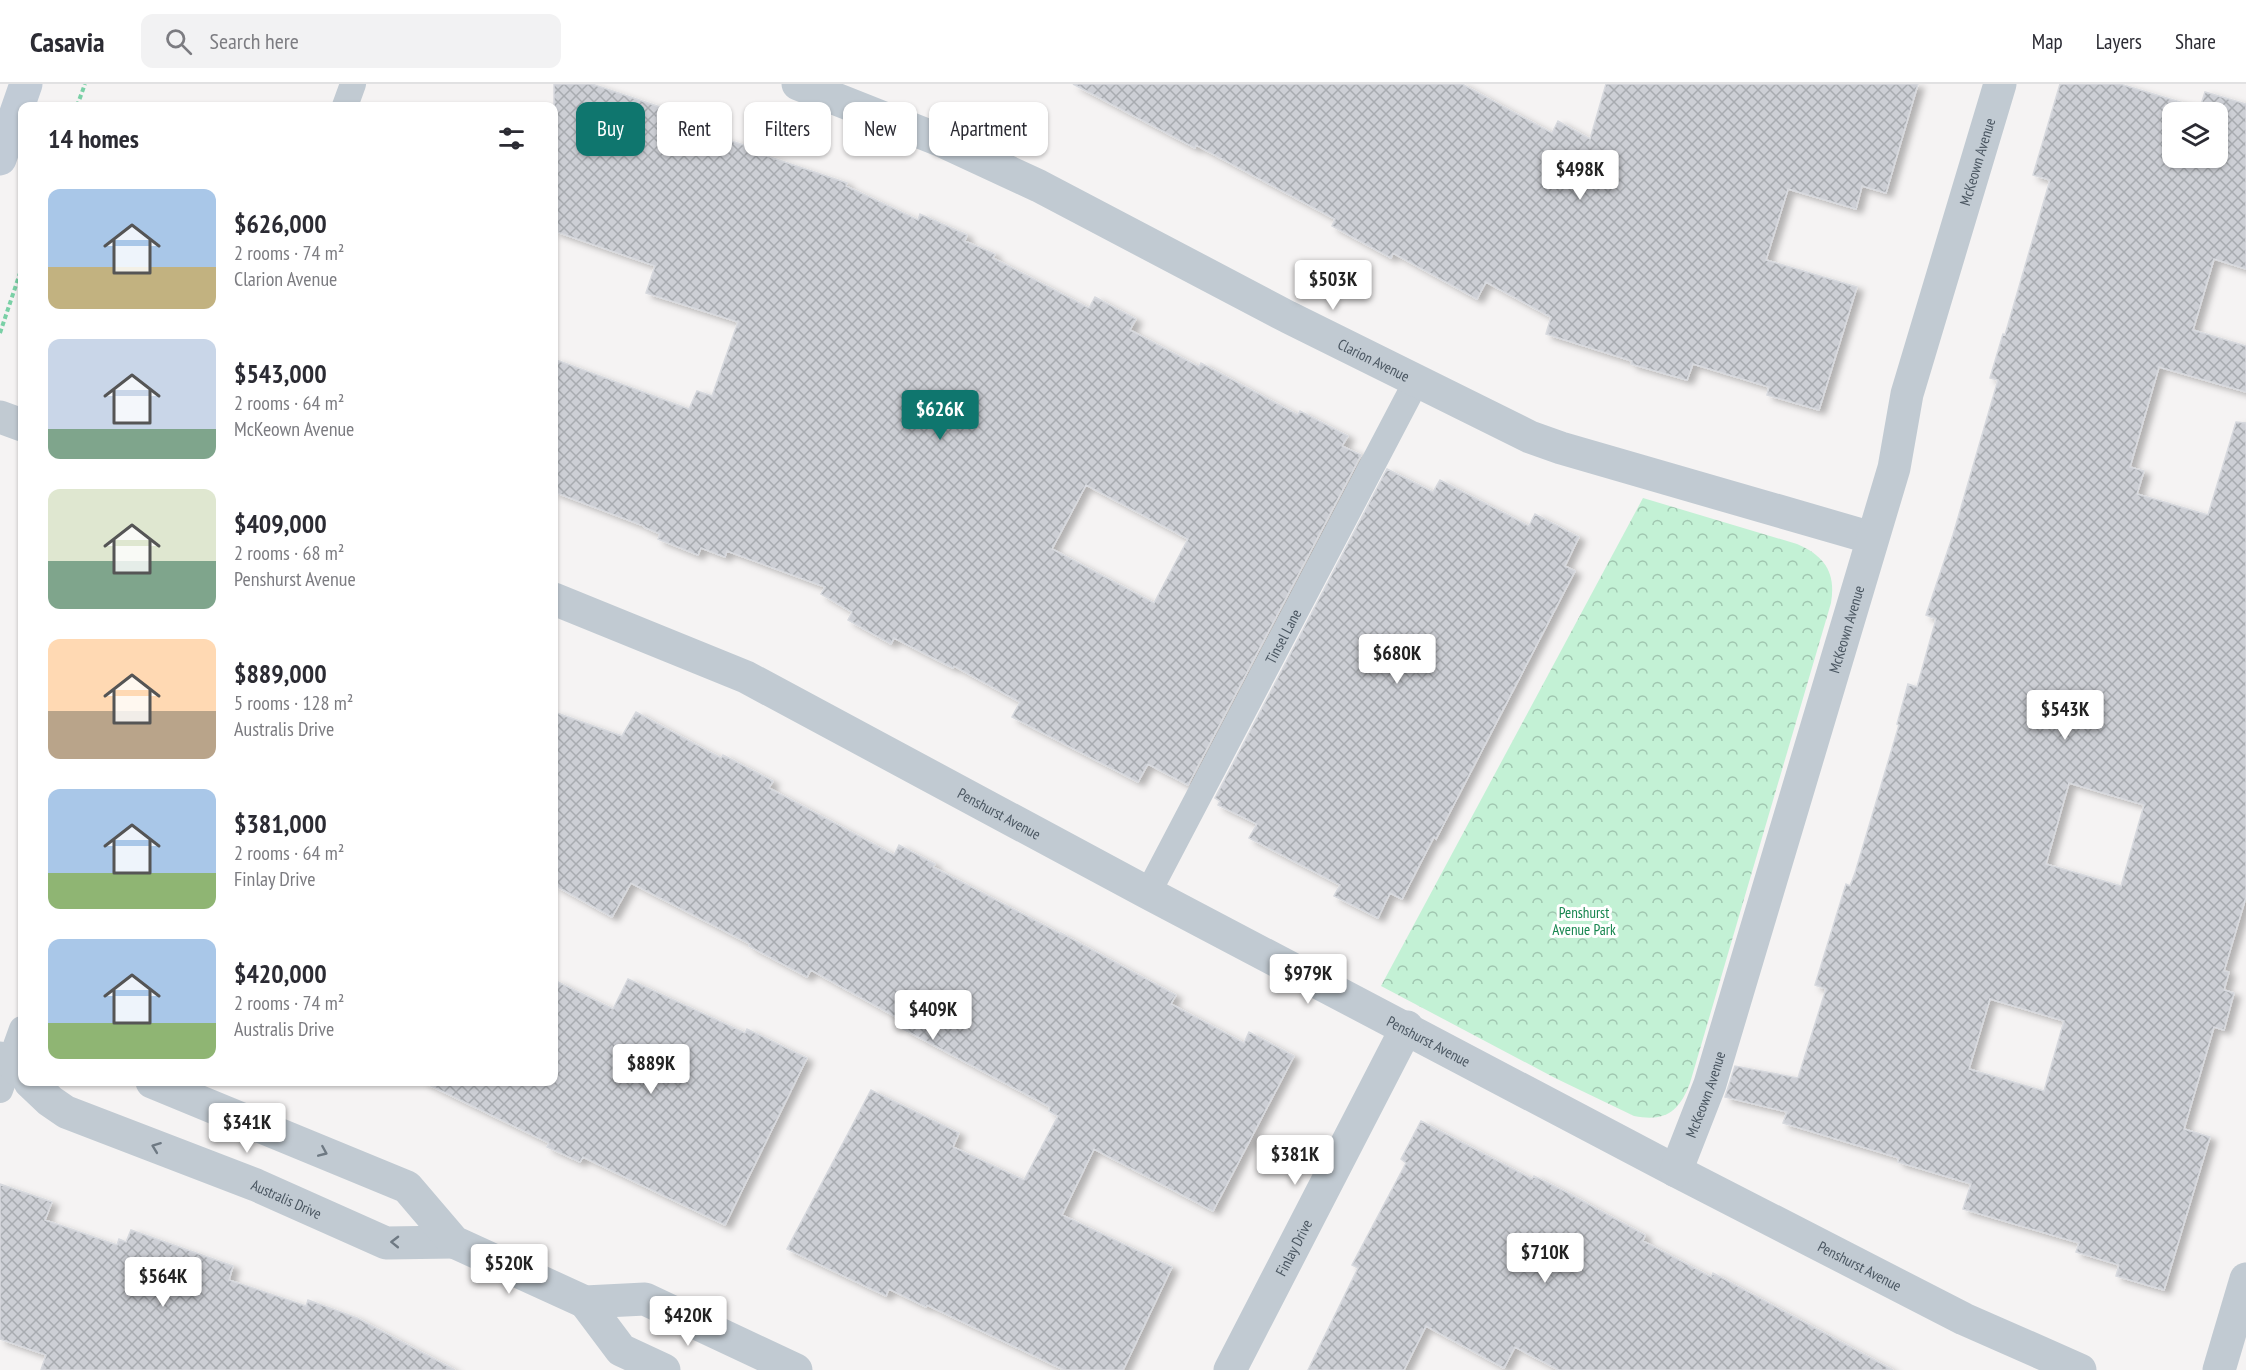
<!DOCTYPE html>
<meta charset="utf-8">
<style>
body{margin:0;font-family:"PT Sans Narrow",sans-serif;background:#f2f2f3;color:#2b2b33;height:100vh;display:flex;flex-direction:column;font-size:22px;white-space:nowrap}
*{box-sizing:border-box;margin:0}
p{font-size:20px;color:#7c7c81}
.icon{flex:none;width:33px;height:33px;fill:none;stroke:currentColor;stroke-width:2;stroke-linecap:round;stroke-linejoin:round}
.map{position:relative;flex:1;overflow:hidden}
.side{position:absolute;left:18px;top:18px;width:540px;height:984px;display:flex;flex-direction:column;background:#fff;border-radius:12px;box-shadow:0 2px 4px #0004}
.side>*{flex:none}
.banner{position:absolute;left:576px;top:18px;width:570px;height:54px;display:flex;gap:12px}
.tools{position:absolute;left:2162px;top:18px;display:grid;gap:12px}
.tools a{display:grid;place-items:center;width:66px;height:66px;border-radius:12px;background:#fff;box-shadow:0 2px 4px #0004;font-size:30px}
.price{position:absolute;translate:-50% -51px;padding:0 14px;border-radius:6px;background:#fff;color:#222;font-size:20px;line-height:39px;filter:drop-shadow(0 2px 3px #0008)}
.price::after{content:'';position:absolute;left:50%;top:36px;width:18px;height:14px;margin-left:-9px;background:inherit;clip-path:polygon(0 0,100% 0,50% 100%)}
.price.selected{background:#0f766e;color:#fff}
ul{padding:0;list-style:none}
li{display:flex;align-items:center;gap:18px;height:150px;padding:0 30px}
li span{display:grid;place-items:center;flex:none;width:168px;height:120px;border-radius:12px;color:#555}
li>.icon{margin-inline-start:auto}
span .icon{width:72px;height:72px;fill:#fffc;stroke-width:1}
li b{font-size:26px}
h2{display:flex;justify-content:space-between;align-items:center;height:72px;padding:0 30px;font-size:26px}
.tag{padding:0 21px;border-radius:12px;background:#fff;box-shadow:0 2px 4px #0004;font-size:21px;line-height:54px}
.tag.selected{background:#0f766e;color:#fff}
header{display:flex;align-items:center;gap:36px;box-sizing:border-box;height:84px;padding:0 30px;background:#fff;border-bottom:2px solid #e1e1e2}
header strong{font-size:28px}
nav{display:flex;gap:33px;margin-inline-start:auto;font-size:21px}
.search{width:420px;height:54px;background:#f2f2f3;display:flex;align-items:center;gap:15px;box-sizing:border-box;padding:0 21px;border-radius:12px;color:#7c7c81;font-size:22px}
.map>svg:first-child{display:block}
.park{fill:url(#park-crowns)}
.building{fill:url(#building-cross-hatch);stroke:#d7d9de;stroke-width:1.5;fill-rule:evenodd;filter:url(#shadow)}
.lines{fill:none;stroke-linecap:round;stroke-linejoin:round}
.path{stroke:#7ad0a6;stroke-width:4;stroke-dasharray:4.5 3;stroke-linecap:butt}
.service{stroke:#c1cad2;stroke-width:26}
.minor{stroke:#c1cad2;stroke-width:33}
.secondary{stroke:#c1cbd6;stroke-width:33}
.oneway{stroke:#6e7983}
.labels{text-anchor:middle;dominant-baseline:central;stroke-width:6;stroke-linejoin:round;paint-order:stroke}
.street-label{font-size:15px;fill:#4a5661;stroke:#fff}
.park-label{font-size:15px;fill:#17864f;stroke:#fff}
</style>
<header>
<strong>Casavia</strong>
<div class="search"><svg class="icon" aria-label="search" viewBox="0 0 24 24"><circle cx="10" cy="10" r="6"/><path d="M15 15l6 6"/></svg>Search here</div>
<nav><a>Map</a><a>Layers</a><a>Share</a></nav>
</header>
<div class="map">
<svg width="2246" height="1286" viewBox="0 0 2246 1286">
<defs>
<pattern id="park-crowns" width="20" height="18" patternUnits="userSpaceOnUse" patternTransform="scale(1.5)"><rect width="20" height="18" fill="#c3f1d5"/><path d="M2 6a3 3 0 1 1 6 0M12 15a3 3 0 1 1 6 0" fill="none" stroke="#a0c6b0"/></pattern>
<pattern id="building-cross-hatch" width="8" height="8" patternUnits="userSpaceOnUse" patternTransform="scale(1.5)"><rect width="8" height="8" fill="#cdcfd5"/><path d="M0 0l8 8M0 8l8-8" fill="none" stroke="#a8abb0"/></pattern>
<filter id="shadow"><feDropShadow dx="6" dy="4" stdDeviation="3" flood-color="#0004"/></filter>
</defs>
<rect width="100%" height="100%" fill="#f5f3f3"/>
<path class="park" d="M1643,414l154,46c28,12 39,29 34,59l-141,480c-11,29 -25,39 -56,33l-79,-38 -174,-92z"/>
<path class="building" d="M554,0h38l68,23 -3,10 99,32 -1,3 92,31 -1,3 72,34 2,-6 47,21 -2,6 30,13 -2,4 96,50 6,-11 41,22 -6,11 69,37 2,-4 97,52 2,-4 48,25 -6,10 19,9 -173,330 -40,-21 -10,18 -126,-65 8,-15 -66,-36 -1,2 -59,-30 -3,6 -43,-24 4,-8 -31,-18 4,-7 -98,-36 -2,6 -24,-9 -3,7 -40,-16 2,-5 -16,-7v-1l-90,-34v-133l135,50 8,-18 15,5 26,-74 -92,-29 9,-27 -101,-35zM1086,401l102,54 -34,64 -102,-54z
M1073,0h389l90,49 6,-12 32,18 16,-55h312l-32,109 -24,-7 -6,23 -68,-20 -22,71 91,27 -38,123 -52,-15 2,-8 -76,-23 -6,16 -56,-16 1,-3 -86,-27 5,-17 -65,-35 -9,17 -84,-46 -2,5 -59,-32 3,-7 -139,-74 -1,3z
M2060,0h60l80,24 5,-16 41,12v165l-32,-10 -21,71 53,16v46l-87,-25 -29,100 14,4 -7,23 71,21 28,-93 10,1v474l-22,74 5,1 -5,18 10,3 -10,37 -10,-3 -30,102 26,8 -46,153 -48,-14 3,-11 -43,-13 3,-9 -116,-34 8,-25 -73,-22 1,-4 -116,-35 4,-11 -62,-15 10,-31 63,12 28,-89 -11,-4 31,-101 4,2 5,-13 44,-148 -2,-1 11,-40 9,3 19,-68 -10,-4 27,-80 45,-155 -8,-2 13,-44 2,1 45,-155 -17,-5zM2172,28h45v46h-45zM2069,699l75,22 -23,81 -75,-22zM1990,915l74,22 -20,70 -75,-22z
M1387,385l46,23 7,-12 89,46 6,-12 44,23 -14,29 10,5 -139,268 -2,-2 -32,62 -12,-6 -12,25 -44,-22 6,-11 -91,-47 8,-14 -39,-19 2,-4 -5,-3z
M554,628l68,24 14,-24 85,46 2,-3 50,26 -4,7 125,67 5,-10 36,19 -2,3 128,67v-1l115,62 -5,9 73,39 5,-11 45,24 -81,155 -119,-62 -32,66 110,52 -49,103h-59l-137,-65 -1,2 -37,-18 -3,7 -99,-47 84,-159 88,43 -6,14 71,33 34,-64 -9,-5 1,-4 -147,-78 4,-6 -96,-53 -4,7 -58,-31 1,-2 -119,-61 -19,34 -58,-32z
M628,895l117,54 2,-4 60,29 -82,167 -142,-68 -3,5 -33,-15 2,-4 -126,-61h131v-102l59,29z
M1421,1037l111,58 2,-3 34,17 77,42 -2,6 68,36 2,-4 180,97h-334l-44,-23 -11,21 -78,-42 -22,44h-96l50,-102 -6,-3 54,-102 -5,-4z
M0,1100l52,18 -7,18 72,25 2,-6 7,3 5,-12 102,36 -4,14 77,26 2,-6 49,18 98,52h-414l5,-15 -46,-16z"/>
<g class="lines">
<path class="path" d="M77,22l8,-22
M0,249l22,-66"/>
<g class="service">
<path d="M345,22l8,-22"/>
<path id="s1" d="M1148,809l268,-511"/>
<path d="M0,1006l22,-61"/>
</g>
<g class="minor">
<path id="s2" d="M798,0l144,57 97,45 249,131 242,120 31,11 311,90"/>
<path d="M0,333l22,8"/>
<path id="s3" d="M554,515l192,78 402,216 528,278 288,148 116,51"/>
<path d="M0,974l10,3 12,12"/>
<path id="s4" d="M30,998l20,19 16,11 190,73 130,58 68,-1"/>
<path d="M152,998l255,105 47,55 131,60 60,-3 151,71"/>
<path id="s5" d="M1676,1087l34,-87 184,-616 13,-74 93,-310"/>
<path d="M585,1218l36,48 43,20"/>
<path id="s6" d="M1230,1286l177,-343"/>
<path d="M2219,1286l27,-91"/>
</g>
<path class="secondary" d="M0,75l26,-75"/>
</g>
<defs><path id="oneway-chevron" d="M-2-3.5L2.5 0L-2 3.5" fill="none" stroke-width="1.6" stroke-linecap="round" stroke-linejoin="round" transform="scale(1.5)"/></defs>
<g class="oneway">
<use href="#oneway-chevron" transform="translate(156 1063) rotate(-159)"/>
<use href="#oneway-chevron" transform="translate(323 1068) rotate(23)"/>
<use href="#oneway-chevron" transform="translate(395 1158) rotate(-179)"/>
</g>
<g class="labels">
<g class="street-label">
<text stroke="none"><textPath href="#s5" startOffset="1054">McKeown Avenue</textPath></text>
<text stroke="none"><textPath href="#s2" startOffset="639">Clarion Avenue</textPath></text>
<text stroke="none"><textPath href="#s5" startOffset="568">McKeown Avenue</textPath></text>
<text stroke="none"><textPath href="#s1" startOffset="290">Tinsel Lane</textPath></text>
<text stroke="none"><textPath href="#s3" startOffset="495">Penshurst Avenue</textPath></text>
<text stroke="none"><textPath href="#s3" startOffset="981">Penshurst Avenue</textPath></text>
<text stroke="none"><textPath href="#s5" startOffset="82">McKeown Avenue</textPath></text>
<text stroke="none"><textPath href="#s4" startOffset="284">Australis Drive</textPath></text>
<text stroke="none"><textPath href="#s6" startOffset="138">Finlay Drive</textPath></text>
<text stroke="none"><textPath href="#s3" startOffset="1467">Penshurst Avenue</textPath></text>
</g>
<g class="park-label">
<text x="1584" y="828">Penshurst<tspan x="1584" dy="17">Avenue Park</tspan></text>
</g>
</g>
</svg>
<div class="tools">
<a><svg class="icon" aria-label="layers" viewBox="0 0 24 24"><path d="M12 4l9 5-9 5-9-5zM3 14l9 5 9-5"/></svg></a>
</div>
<b class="price" style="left:1580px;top:117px">$498K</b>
<b class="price" style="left:1333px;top:227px">$503K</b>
<b class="price selected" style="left:940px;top:357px">$626K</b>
<b class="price" style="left:1397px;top:601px">$680K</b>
<b class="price" style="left:2065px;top:657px">$543K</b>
<b class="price" style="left:1308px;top:921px">$979K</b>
<b class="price" style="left:933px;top:957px">$409K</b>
<b class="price" style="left:651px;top:1011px">$889K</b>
<b class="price" style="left:247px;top:1070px">$341K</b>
<b class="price" style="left:1295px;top:1102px">$381K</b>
<b class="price" style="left:1545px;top:1200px">$710K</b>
<b class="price" style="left:509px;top:1211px">$520K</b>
<b class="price" style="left:163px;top:1224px">$564K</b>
<b class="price" style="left:688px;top:1263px">$420K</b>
<div class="banner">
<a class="tag selected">Buy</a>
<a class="tag">Rent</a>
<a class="tag">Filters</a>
<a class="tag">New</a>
<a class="tag">Apartment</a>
</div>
<section class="side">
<h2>14 homes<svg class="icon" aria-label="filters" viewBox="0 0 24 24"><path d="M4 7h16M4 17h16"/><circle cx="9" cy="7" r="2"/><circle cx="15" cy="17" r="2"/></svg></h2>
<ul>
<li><span style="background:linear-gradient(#a9c7e8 65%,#c2b280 0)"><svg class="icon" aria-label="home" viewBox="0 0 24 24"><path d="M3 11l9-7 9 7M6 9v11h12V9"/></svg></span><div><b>$626,000</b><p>2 rooms · 74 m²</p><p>Clarion Avenue</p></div></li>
<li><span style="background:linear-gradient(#c9d6e8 75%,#7fa58c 0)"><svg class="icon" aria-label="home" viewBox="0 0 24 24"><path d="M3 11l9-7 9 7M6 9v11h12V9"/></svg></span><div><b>$543,000</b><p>2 rooms · 64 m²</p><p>McKeown Avenue</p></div></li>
<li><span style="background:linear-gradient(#dfe7d0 60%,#7fa58c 0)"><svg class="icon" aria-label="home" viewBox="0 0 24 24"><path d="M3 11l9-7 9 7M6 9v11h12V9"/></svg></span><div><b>$409,000</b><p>2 rooms · 68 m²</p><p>Penshurst Avenue</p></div></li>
<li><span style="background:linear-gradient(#ffd9b3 60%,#b9a48a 0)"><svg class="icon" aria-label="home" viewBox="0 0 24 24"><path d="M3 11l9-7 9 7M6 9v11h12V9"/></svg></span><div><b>$889,000</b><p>5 rooms · 128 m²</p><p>Australis Drive</p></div></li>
<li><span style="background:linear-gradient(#a9c7e8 70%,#8fb573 0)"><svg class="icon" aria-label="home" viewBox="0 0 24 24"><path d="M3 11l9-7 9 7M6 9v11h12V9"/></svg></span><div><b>$381,000</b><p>2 rooms · 64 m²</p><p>Finlay Drive</p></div></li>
<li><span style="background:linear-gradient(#a9c7e8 70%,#8fb573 0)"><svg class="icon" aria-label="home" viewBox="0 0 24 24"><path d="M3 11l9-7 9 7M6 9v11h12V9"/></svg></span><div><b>$420,000</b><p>2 rooms · 74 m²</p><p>Australis Drive</p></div></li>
</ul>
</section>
</div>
